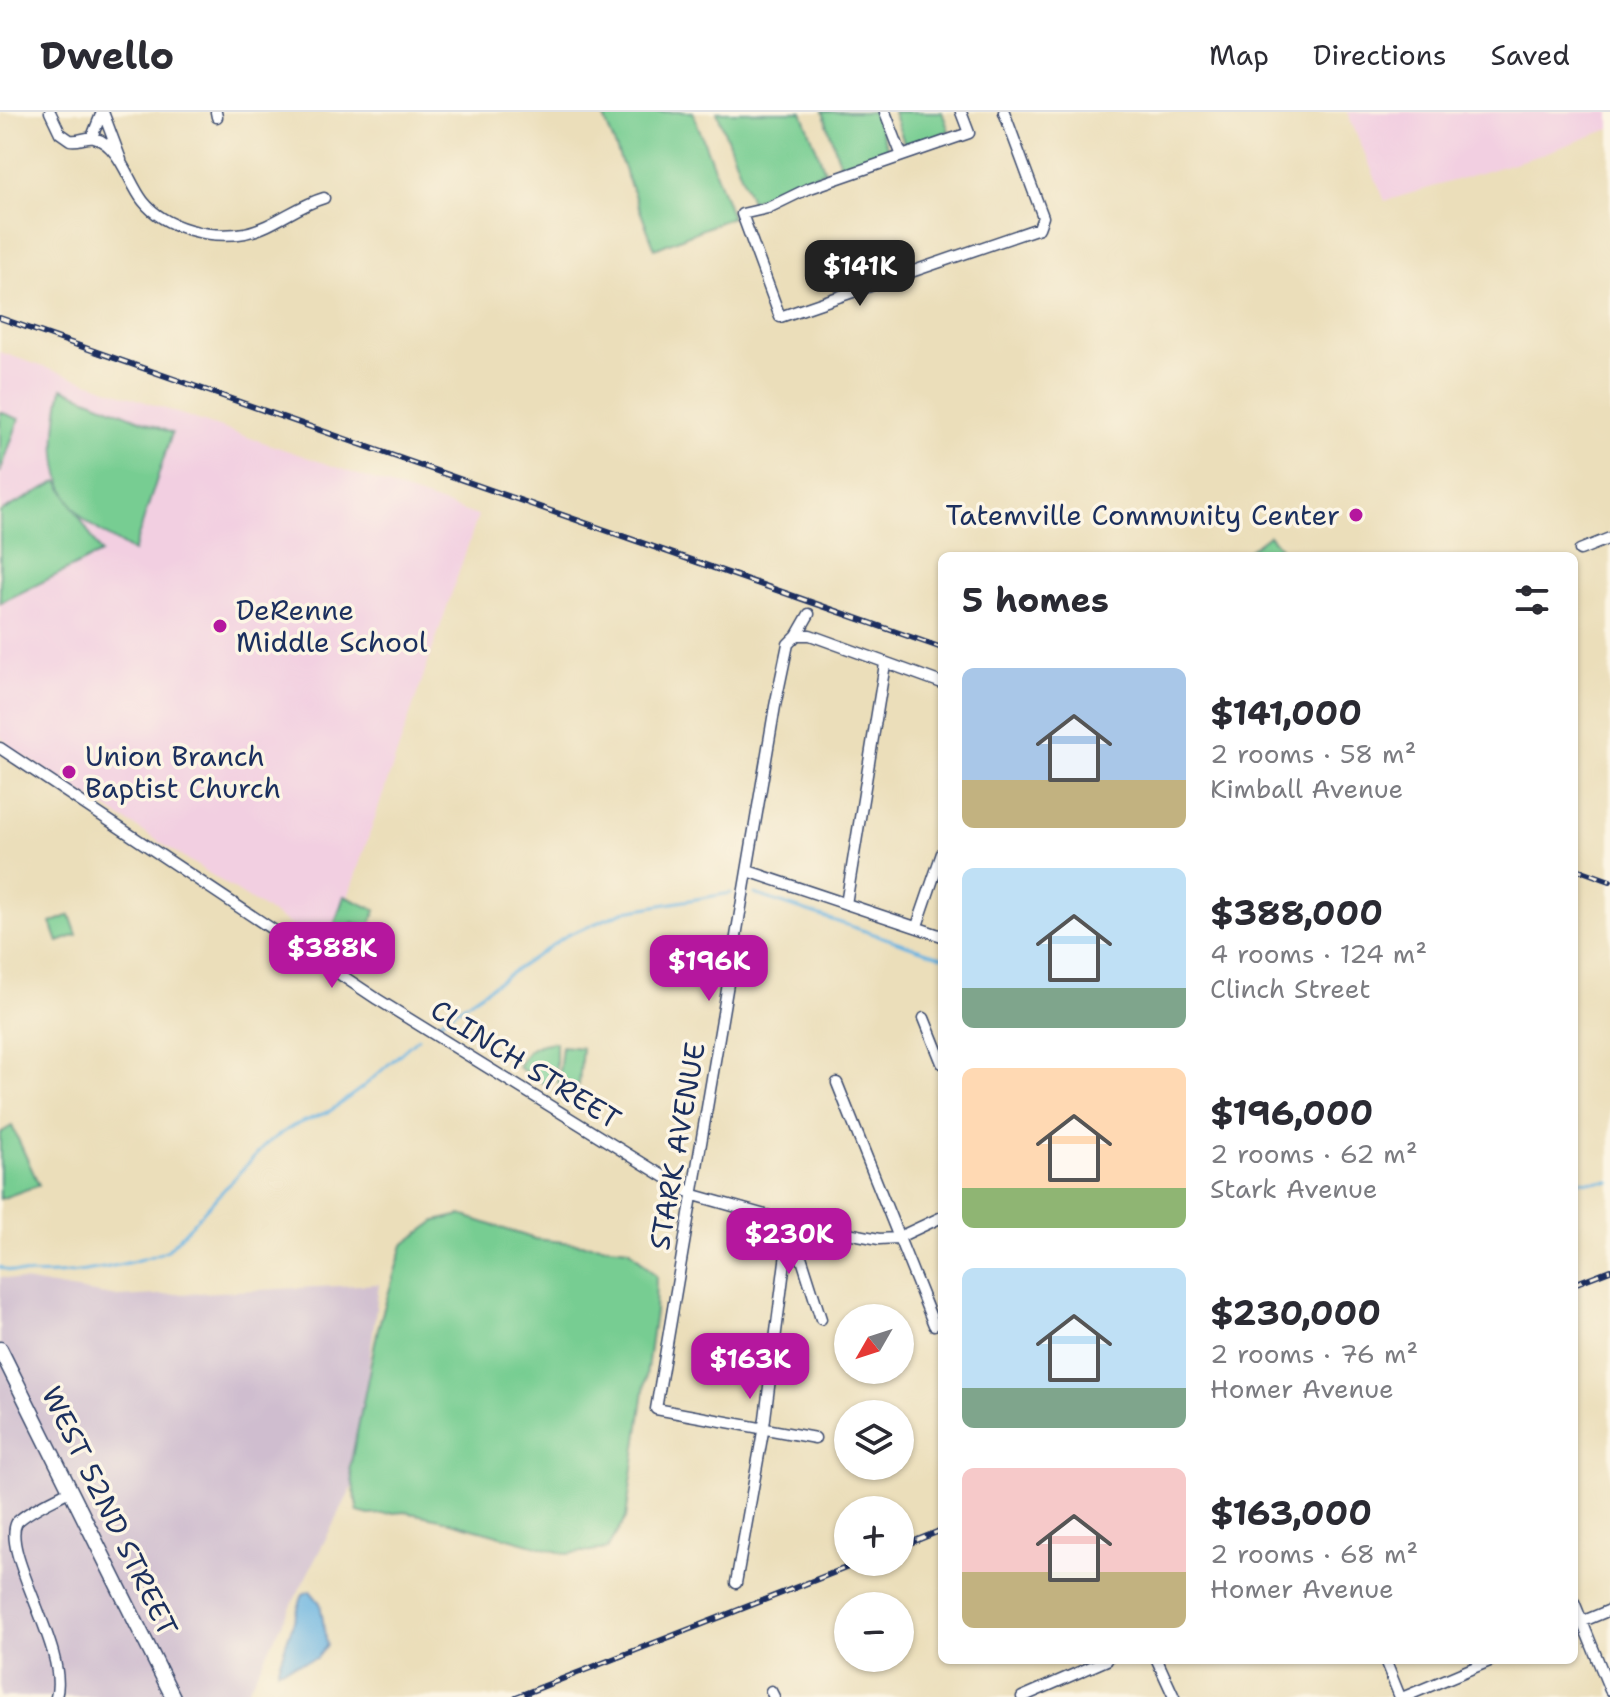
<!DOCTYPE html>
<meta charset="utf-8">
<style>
body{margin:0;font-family:"Shantell Sans",sans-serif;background:#f7f7f7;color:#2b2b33;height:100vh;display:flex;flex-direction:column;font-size:30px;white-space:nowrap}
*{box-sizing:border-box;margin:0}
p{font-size:26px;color:#7c7c81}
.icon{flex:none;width:44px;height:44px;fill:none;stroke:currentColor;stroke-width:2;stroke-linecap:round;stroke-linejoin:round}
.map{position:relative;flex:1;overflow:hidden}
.sheet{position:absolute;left:938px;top:440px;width:640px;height:1112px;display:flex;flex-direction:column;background:#fff;border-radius:12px;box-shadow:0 2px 6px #0004}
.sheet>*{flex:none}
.needle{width:52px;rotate:231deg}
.buttons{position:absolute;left:834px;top:1192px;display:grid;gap:16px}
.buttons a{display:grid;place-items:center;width:80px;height:80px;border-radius:50%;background:#fff;box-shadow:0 2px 6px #0004;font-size:40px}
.price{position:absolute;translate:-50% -68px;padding:0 18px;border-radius:16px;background:#b5179e;color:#fff;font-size:26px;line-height:52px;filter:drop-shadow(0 2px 4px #0008)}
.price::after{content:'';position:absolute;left:50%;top:48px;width:24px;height:18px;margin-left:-12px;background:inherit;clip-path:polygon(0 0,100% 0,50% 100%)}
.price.current{background:#222;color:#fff}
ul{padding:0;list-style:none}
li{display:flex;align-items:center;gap:24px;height:200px;padding:0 24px}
li span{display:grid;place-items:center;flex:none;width:224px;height:160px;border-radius:12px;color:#555}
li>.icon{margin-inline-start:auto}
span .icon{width:96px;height:96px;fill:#fffc;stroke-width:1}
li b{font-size:34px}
h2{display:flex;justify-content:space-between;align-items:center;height:96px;padding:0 24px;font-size:34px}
header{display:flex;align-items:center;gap:48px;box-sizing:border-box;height:112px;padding:0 40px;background:#fff;border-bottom:2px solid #e1e1e2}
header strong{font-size:38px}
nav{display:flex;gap:44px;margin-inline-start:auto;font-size:28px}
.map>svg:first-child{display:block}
.built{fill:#f2cfe1}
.industrial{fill:#cfbdcf}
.green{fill:#77cd92;stroke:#497e78;stroke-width:2}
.water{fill:#68b3e1;stroke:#4271a0;stroke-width:2}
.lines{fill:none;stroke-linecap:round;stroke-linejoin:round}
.stream{stroke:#68b3e1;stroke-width:3}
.minor-casing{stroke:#3a496c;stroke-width:13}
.secondary-casing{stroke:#3a496c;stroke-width:17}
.minor{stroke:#fff;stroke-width:10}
.secondary{stroke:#fff;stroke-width:14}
.rail-casing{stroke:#1b2f5e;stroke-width:6}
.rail{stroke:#fcf5e5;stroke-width:3;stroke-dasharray:9;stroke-linecap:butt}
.poi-dot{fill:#b5179e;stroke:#fcf5e5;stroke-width:3}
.labels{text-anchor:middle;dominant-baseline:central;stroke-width:7;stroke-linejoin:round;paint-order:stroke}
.poi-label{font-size:28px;fill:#1b2f5e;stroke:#fcf5e5;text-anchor:start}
.street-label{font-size:28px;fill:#1b2f5e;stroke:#fcf5e5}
</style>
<header>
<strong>Dwello</strong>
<nav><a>Map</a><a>Directions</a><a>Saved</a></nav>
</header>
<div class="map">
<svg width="1610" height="1585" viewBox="0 0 1610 1585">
<rect width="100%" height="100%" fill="#fcf5e5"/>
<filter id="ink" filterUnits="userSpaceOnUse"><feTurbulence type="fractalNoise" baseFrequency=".0125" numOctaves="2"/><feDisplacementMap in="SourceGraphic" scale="16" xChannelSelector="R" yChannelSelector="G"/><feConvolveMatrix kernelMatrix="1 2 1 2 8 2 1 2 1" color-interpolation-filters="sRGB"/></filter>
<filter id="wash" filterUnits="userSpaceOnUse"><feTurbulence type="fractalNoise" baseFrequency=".006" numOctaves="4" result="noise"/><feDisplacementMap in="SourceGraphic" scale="32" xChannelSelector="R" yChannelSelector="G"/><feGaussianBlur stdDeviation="1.8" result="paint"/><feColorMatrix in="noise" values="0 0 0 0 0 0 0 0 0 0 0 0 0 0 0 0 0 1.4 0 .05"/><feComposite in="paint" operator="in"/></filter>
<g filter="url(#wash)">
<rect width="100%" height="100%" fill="#ebdeba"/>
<path class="built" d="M1347,0h263v17l-76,28 -149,44z
M0,240l478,164 -148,434 -319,-202 -11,-12z"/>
<path class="industrial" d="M0,1165l118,20 261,-13 -25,200 -110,213h-244z"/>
<path class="green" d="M602,0h91l39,105 -77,32z
M717,0h85l23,59 -74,30z
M823,0h50l15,37 -47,17z
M893,0h49l7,19 -43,17z
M62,276l110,45 -39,119c-15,-10 -34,-20 -48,-32 -37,-35 -32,-87 -23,-132z
M0,300l19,7 -19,54z
M58,369l43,72 -101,50v-91z
M1269,423l13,15 -8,6h-33z
M344,784l32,14 -7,19 -16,-7 -7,7 -12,-3z
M70,803l7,20 -19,7 -7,-19z
M556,930v30l-7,15 -31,-20c8,-18 19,-24 38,-25z
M562,934l20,2 -3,37 -21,-2z
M12,1014l27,59 -39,14v-66z
M461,1103l74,24 94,10 27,27 -1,36 -29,206 -19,31 -41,5 -126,-35 -35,-7 -36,3 -11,-3 -8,-45 28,-139 25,-83 33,-24z"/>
<path class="water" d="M310,1479l10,12 7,42 -10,13 -40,12 26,-76z"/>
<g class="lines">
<path class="stream" d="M755,782l187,63
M436,912l131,-89 59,-24 105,-18
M1574,1069l36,1
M0,1155c34,18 132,-1 168,-17l99,-107 26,-17 37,-15 33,-24 55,-49"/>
</g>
</g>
<g filter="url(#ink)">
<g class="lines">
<g class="minor-casing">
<path id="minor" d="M50,0l10,21 10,7c9,2 17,-4 24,-2 26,7 34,44 49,63 22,28 68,38 102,32 29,-6 51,-27 79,-35
M103,0l18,48
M216,0l1,5
M885,0l17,44 -95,33 -39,19 -26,6 38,103 259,-89 4,-11 -39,-105
M92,25l10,-25
M902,44l67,-23 -8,-21
M1580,438l30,-12
M809,502l-12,21 -9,9 -13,62 -119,703 159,29
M797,523h13l132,48
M0,636l377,251 317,196 96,27 89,17 18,-1 45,-21
M748,759l194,65
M846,792l39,-240
M917,814l25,-73
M924,906l18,45
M837,971l97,242
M792,1116l29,91
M736,1471l28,-157 26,-204
M1574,1490l36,88
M1574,1513l36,-15
M1157,1548l17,37
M1385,1548l15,37
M771,1579l3,6
M56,1585c14,-46 -56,-145 -39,-175 15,-14 38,-23 54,-32
M1022,1585l85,-37
M1404,1585l88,-37"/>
</g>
<g class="secondary-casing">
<path id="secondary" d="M0,1237l173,348"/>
</g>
<use href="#minor" class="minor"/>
<use href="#secondary" class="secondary"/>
<g class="rail-casing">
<path id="rail" d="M0,206l942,330
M1574,756l36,13
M1574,1172l36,-14
M900,1435l42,-17
M516,1585l345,-135"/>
</g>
<use href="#rail" class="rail"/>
</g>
</g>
<g class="poi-dot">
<circle cx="1356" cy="403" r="8"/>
<circle cx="220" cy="514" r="8"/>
<circle cx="69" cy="660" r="8"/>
</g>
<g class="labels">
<g class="poi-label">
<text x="1340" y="403" text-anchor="end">Tatemville Community Center</text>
<text x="236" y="498">DeRenne<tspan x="236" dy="32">Middle School</tspan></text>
<text x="85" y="644">Union Branch<tspan x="85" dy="32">Baptist Church</tspan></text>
</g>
<g class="street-label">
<text transform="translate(526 952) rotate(32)">CLINCH STREET</text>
<text transform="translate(677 1034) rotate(-80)">STARK AVENUE</text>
<text transform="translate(110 1399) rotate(64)">WEST 52ND STREET</text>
</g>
</g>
</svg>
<div class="buttons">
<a><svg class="needle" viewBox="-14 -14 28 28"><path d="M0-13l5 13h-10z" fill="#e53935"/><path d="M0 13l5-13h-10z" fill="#7c7c81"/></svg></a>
<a><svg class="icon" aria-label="layers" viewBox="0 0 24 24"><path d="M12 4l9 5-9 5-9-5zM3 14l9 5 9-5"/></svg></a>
<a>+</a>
<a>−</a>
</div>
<b class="price current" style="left:860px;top:196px">$141K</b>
<b class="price" style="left:332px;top:878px">$388K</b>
<b class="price" style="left:709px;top:891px">$196K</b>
<b class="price" style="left:789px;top:1164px">$230K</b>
<b class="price" style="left:750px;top:1289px">$163K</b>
<section class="sheet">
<h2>5 homes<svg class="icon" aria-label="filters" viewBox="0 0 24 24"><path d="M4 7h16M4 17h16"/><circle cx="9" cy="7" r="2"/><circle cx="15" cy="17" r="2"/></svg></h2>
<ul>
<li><span style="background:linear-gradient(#a9c7e8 70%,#c2b280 0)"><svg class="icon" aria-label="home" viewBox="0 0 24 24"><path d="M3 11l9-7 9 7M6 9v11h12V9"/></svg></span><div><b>$141,000</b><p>2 rooms · 58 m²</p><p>Kimball Avenue</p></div></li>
<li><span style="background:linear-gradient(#bfe0f5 75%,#7fa58c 0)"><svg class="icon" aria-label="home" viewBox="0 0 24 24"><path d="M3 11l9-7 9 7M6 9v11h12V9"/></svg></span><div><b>$388,000</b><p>4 rooms · 124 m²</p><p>Clinch Street</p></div></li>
<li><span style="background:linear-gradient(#ffd9b3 75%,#8fb573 0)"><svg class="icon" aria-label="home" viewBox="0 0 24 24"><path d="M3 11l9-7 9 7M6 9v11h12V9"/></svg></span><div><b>$196,000</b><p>2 rooms · 62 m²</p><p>Stark Avenue</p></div></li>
<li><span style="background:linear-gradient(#bfe0f5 75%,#7fa58c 0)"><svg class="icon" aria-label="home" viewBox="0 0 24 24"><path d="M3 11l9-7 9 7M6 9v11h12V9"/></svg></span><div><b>$230,000</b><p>2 rooms · 76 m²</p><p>Homer Avenue</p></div></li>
<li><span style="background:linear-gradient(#f6c9c9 65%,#c2b280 0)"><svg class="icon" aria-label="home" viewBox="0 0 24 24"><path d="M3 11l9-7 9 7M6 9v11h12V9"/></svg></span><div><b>$163,000</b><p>2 rooms · 68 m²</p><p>Homer Avenue</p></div></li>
</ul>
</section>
</div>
